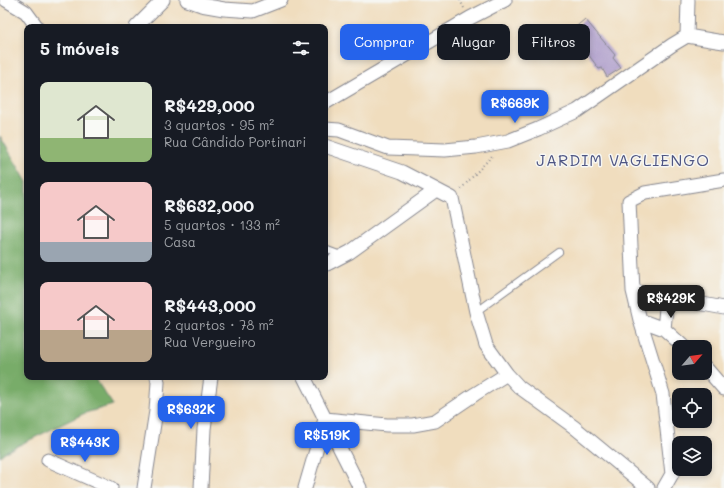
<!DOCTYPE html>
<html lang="pt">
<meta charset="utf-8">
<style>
body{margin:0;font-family:Mali,sans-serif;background:#242831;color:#f1f3f6;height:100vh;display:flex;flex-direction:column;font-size:15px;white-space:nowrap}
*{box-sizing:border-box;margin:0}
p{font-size:13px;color:#9ea1a6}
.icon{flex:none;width:22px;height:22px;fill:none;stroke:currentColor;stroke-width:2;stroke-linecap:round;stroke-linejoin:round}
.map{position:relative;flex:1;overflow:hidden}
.drawer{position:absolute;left:24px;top:24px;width:304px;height:356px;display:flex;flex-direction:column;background:#171b24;border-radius:8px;box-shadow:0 2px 6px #0003}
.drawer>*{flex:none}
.guide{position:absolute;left:340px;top:24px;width:324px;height:36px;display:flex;gap:8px}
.needle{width:26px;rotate:62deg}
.controls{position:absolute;left:672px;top:340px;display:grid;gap:8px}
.controls a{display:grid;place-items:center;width:40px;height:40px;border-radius:8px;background:#171b24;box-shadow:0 2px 6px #0003;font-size:20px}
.price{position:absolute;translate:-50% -34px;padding:0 9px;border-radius:8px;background:#2563eb;color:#fff;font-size:13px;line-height:26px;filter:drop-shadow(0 1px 2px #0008)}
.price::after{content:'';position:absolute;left:50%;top:24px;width:12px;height:9px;margin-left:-6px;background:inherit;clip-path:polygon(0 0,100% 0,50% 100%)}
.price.selected{background:#222;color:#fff}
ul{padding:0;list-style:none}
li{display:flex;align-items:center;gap:12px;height:100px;padding:0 16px}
li span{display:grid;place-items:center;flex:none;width:112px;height:80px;border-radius:8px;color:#555}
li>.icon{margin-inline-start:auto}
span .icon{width:48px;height:48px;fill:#fffc;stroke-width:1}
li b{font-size:17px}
h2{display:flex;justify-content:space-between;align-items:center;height:48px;padding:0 16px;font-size:17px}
.tag{padding:0 14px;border-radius:8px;background:#171b24;box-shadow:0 2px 6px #0003;font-size:14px;line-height:36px}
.tag.selected{background:#2563eb;color:#fff}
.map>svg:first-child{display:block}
.forest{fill:#78ac69;stroke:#4a6e64}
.building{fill:#af9ecb}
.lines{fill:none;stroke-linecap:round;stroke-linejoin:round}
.lane-casing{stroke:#86868e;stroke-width:8}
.street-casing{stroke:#86868e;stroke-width:15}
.path{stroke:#86868e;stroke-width:2;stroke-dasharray:1 3;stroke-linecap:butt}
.lane{stroke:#fff;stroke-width:6}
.street{stroke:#fff;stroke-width:13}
.labels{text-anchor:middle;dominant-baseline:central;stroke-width:3;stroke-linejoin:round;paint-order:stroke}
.quarter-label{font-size:16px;letter-spacing:1px;fill:#4f5684;stroke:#f6f6f2}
</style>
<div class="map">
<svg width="724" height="488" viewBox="0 0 724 488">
<rect width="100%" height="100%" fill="#f6f6f2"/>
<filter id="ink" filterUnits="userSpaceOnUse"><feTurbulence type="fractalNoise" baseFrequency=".025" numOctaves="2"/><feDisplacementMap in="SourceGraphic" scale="8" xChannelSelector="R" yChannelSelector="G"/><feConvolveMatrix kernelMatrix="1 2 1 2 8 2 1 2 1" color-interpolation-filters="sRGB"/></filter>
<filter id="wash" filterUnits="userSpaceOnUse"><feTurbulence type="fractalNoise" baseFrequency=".012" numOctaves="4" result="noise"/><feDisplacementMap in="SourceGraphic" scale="16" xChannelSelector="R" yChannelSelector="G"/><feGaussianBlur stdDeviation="0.9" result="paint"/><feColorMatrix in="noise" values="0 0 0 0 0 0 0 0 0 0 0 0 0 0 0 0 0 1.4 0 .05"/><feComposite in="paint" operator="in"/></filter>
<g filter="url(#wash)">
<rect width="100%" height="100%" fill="#f0ddbe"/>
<path class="forest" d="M0,136l27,46v195h67l19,28 -28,8 -80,39 -5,4z"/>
<g id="blocks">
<path class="building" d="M585,19l30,36 -2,3 8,10 -14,9 -5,-9 -3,1 -28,-38z"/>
</g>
</g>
<g filter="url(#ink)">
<use href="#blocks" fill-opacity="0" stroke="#86868e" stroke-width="1"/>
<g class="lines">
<g class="lane-casing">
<path id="lane" d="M325,249l16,6
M476,312l83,-60"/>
</g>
<g class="street-casing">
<path id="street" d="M6,0l20,12 11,15
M187,0l14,5 23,4 29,2 28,-11
M136,27l27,-27
M687,36l1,-36
M325,103l145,-85 35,-18
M325,129l14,1 49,18 57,2 31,-3 32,-6 30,-12 39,-18 95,-66 15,-9 30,5 7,1
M325,146l77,26 50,26 24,114 10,33 21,29 12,13 55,40 74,61
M325,265l25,-13 86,-62
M633,291l91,17
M640,320l24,9 20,18
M664,329l3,-31
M705,367l19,22
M304,377l56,111
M325,419l62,6h26l22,-4 40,-27 32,-20
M48,460l63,28
M144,488l12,-77 2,-29 -1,-5
M201,488l3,-59 7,-52
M305,488l20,-69
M664,488l8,-14 -9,-80 -23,-74 -7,-29 -4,-90 16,-8 79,-13"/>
</g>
<path class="path" d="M460,0l4,8
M461,189l31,-33"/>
<use href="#lane" class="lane"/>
<use href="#street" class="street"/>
</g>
</g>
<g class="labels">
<g class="quarter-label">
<text x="623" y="159">JARDIM VAGLIENGO</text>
</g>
</g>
</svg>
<div class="controls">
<a><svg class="needle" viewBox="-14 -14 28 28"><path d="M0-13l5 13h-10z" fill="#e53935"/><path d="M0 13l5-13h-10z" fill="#9ea1a6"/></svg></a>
<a><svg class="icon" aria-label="locate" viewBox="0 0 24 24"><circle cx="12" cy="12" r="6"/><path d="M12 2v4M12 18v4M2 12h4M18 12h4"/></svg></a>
<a><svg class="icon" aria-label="layers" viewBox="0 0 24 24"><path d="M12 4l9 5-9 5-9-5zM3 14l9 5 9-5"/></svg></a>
</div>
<b class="price" style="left:515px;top:124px">R$669K</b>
<b class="price selected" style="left:671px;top:319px">R$429K</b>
<b class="price" style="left:191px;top:430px">R$632K</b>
<b class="price" style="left:327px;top:456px">R$519K</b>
<b class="price" style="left:85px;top:463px">R$443K</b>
<div class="guide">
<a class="tag selected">Comprar</a>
<a class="tag">Alugar</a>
<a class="tag">Filtros</a>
</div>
<section class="drawer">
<h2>5 imóveis<svg class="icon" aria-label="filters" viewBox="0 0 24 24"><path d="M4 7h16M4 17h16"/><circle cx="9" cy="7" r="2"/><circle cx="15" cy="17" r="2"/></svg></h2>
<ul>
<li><span style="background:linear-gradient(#dfe7d0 70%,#8fb573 0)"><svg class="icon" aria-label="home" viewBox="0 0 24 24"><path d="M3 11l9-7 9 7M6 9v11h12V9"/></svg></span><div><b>R$429,000</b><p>3 quartos · 95 m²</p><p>Rua Cândido Portinari</p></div></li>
<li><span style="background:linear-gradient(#f6c9c9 75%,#9aa5b1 0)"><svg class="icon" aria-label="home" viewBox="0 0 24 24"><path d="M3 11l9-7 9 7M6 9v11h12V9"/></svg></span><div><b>R$632,000</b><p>5 quartos · 133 m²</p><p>Casa</p></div></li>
<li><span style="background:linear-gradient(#f6c9c9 60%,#b9a48a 0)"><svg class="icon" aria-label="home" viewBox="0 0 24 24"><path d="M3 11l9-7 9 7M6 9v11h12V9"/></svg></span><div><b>R$443,000</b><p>2 quartos · 78 m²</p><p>Rua Vergueiro</p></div></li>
</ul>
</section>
</div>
